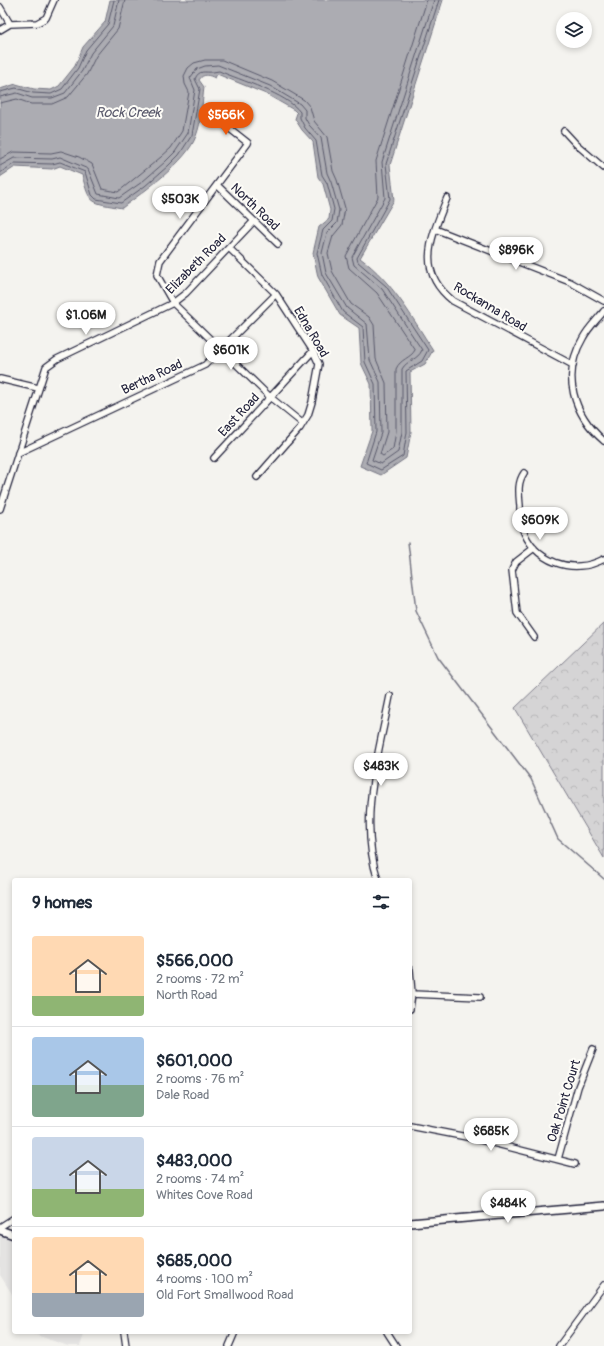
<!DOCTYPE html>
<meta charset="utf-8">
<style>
body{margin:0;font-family:Pangolin,sans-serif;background:#f6f6f7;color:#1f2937;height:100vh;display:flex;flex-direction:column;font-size:15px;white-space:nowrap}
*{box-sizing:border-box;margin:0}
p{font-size:13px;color:#747a83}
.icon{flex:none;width:22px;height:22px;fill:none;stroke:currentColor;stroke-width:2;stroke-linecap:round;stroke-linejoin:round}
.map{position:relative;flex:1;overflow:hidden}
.panel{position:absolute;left:12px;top:878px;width:400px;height:456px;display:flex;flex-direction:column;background:#fff;border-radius:4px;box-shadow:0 2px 6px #0003}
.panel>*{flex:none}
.buttons{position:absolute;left:556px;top:12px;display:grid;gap:8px}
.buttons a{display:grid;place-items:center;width:36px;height:36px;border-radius:50%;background:#fff;box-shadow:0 2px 6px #0003;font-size:20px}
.price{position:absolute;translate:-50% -34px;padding:0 9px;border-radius:14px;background:#fff;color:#222;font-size:13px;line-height:26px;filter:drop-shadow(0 1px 2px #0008)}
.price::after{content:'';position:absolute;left:50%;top:24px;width:12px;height:9px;margin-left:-6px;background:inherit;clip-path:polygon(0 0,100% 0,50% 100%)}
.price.current{background:#ea580c;color:#fff}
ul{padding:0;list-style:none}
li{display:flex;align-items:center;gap:12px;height:100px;padding:0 20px}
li+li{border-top:1px solid #e0e1e3}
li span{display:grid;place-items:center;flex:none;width:112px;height:80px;border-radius:4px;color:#555}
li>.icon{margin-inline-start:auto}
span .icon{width:48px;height:48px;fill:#fffc;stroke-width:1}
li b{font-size:17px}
h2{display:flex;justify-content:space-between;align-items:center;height:48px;padding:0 20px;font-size:17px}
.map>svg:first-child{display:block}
.built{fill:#e4e3e2}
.forest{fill:url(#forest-crowns);stroke:#7c7b88}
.water{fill:#acacb2;stroke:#757582}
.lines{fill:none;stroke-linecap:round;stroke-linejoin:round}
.shore{stroke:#59596b;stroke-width:1}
.stream{stroke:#757582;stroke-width:1.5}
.minor-casing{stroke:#22223b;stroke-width:8}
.secondary-casing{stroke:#22223b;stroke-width:10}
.minor{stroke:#fdfcf7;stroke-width:5.5}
.secondary{stroke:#fdfcf7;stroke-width:7}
.labels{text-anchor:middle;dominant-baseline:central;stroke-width:4;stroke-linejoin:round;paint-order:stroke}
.street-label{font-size:13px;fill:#22223b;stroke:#fdfcf7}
.water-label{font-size:14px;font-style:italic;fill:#59596b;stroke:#fdfcf7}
</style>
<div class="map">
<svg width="604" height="1346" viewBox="0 0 604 1346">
<defs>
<pattern id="forest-crowns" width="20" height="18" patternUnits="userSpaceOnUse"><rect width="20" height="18" fill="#d5d4d5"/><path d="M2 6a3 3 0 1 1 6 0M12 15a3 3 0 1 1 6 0" fill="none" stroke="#b7b6b8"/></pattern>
</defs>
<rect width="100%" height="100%" fill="#f4f3ef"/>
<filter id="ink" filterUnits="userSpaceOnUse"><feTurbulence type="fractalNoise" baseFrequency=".025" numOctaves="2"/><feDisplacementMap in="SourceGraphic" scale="8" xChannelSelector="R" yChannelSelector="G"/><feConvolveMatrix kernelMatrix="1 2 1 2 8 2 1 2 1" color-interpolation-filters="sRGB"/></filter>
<g filter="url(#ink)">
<path class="built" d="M0,1235l14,5v57l-14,-22z
M28,1332h57l-5,14h-12z"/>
<path class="forest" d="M604,623v235l-89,-150z"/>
<path class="water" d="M110,0h333l-53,165 4,35 -34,58c33,24 51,58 73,92l-8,14 -15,8 1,60 -5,26 -25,17 -21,-9 12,-35 -1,-47 -10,-21 -2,-35 -19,-13 -22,-38 -5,-24 6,-26 10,-8 1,-9 -7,-26 -5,-7 -5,-35 -11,-12 -7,-11 2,-6 -3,-3 -28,-16 -49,-20 -2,4c-6,-3 -12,-5 -16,2l5,7c-2,16 -2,34 -8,49 -9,26 -52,55 -74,72 -32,-6 -32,-3 -40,-33l-22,-9 -8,3 -37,-2 -15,10v-88l16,-5 18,5 17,1 8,-4 16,-20 8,-19 22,-25z"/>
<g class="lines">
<path class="shore" d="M0,92l16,-4 17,5 18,1 11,-5 16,-21 8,-18 22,-26 6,-24
M0,97l17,-4 15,5h20l13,-5 17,-22 9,-18 22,-27 6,-26
M0,103l17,-4 14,5h21l16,-7 19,-23 9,-18 22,-27 7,-29
M0,159l13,-7 38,1 10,-2 18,6 13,7 10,25 16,3 43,-35 10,-9 11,-17 7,-39 -4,-8 -1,-8 4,-8 6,-5 11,-3h17l50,21 32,19 6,7 4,14 13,16 6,34 4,9 8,28 -3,17 -9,11 -5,17 4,18 19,33 18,13 5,8 2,34 10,24 1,49 -7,22 3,2 10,-7 3,-18v-62c4,-10 15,-11 19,-19l-38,-57 -28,-25 -3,-12 32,-59 -2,-36 51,-161
M0,166l14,-8 38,1 8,-2 28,12 10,25 21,4 23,-16 23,-20 10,-10 13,-19 7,-43 -5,-12 7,-9 8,-3 13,-1 52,21 30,18 5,6v8l4,7 12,13 6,35 4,9 8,28 -2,13 -10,10 -5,20 4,20 21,35 20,16 3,36 10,22 1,51 -9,27 9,4 17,-12 4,-20v-63c5,-9 16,-9 20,-19l-40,-61 -28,-24 -2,-8 33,-59 -3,-36 52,-162
M0,173l15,-10 37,1 8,-2 25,10 7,23 4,4 25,4 24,-17 23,-20 11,-11 13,-20 8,-46 -5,-10c4,-10 10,-6 18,-7 2,0 4,-1 6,-1 21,9 68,23 81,41v6l5,10 11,13 6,34 5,8 7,26 -2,12 -9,9 -6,23 5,22 21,37 20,15 2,35 10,22 1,48 -10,31 15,7 22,-14 4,-24 -1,-61 16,-10 6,-11 -42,-64 -28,-24 -1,-4 33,-59 -4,-35 53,-164"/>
<path class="stream" d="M408,542l8,69 22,46 93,122 27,60 46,40"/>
<g class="minor-casing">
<path id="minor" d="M0,7l10,17
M0,30l10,-6 27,-1 9,-5 8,-18
M215,117l33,26 -88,118 -3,14 16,28 97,94 32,26
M564,131l12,13 28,24
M217,185l61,59
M447,198c-15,38 -33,72 6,103l120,64
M435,229l135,53 34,19
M229,248l47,46 37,57 6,13 -7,38 -4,13 -8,13 -43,49
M604,311c-7,9 -16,17 -21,27 -22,37 -10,76 21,103
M0,379l38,9
M18,453l187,-88 71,-71
M214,458l99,-107
M524,473c-7,10 -5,21 -4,33 0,7 0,14 2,21 11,35 51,49 82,32
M0,509l46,-142 11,-8 116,-56 13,-10 68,-72
M534,548l-18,14 -4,8 5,43 17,24
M378,880c-20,-61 0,-123 12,-184
M410,970l2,24 -2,15
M412,994l68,3
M410,1126l67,13 98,25
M558,1159l20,-72 15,-38
M0,1227l14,-9
M124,1332l2,14
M387,1332l9,14
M229,1346l6,-14
M559,1346l45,-61"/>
</g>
<g class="secondary-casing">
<path id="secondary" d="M410,1223l194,-17
M0,1230l14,5"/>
</g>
<use href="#minor" class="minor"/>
<use href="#secondary" class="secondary"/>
</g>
</g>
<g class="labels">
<g class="street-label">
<text transform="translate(255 207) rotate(44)">North Road</text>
<text transform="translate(196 264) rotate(-45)">Elizabeth Road</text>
<text transform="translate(490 307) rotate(31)">Rockanna Road</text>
<text transform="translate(311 332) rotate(60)">Edna Road</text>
<text transform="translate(152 377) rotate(-25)">Bertha Road</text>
<text transform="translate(239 415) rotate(-47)">East Road</text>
<text transform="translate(564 1101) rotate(-73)">Oak Point Court</text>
</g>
<g class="water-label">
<text x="128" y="112">Rock Creek</text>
</g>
</g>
</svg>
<div class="buttons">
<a><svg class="icon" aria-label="layers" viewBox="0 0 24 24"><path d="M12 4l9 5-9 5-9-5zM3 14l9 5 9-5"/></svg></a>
</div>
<b class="price current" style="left:226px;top:136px">$566K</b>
<b class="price" style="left:180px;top:220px">$503K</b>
<b class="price" style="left:516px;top:271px">$896K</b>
<b class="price" style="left:86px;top:336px">$1.06M</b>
<b class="price" style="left:231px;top:371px">$601K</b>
<b class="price" style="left:540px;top:541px">$609K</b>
<b class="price" style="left:381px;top:787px">$483K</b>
<b class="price" style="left:491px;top:1152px">$685K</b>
<b class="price" style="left:508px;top:1224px">$484K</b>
<section class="panel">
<h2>9 homes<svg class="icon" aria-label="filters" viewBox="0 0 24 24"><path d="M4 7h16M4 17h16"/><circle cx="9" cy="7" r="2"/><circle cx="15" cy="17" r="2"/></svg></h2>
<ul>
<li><span style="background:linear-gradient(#ffd9b3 75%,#8fb573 0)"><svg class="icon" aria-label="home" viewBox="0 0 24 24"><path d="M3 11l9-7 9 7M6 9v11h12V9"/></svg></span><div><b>$566,000</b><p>2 rooms · 72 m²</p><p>North Road</p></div></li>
<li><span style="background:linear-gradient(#a9c7e8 60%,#7fa58c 0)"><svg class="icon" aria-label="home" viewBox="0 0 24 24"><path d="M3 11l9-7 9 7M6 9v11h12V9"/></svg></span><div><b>$601,000</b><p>2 rooms · 76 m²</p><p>Dale Road</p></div></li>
<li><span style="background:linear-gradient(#c9d6e8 65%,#8fb573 0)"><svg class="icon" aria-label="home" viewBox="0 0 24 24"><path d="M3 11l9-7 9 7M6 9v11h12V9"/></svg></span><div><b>$483,000</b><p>2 rooms · 74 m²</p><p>Whites Cove Road</p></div></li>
<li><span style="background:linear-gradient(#ffd9b3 70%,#9aa5b1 0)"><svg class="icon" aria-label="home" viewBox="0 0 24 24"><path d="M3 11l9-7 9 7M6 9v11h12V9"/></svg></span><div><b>$685,000</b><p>4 rooms · 100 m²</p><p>Old Fort Smallwood Road</p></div></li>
</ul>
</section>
</div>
